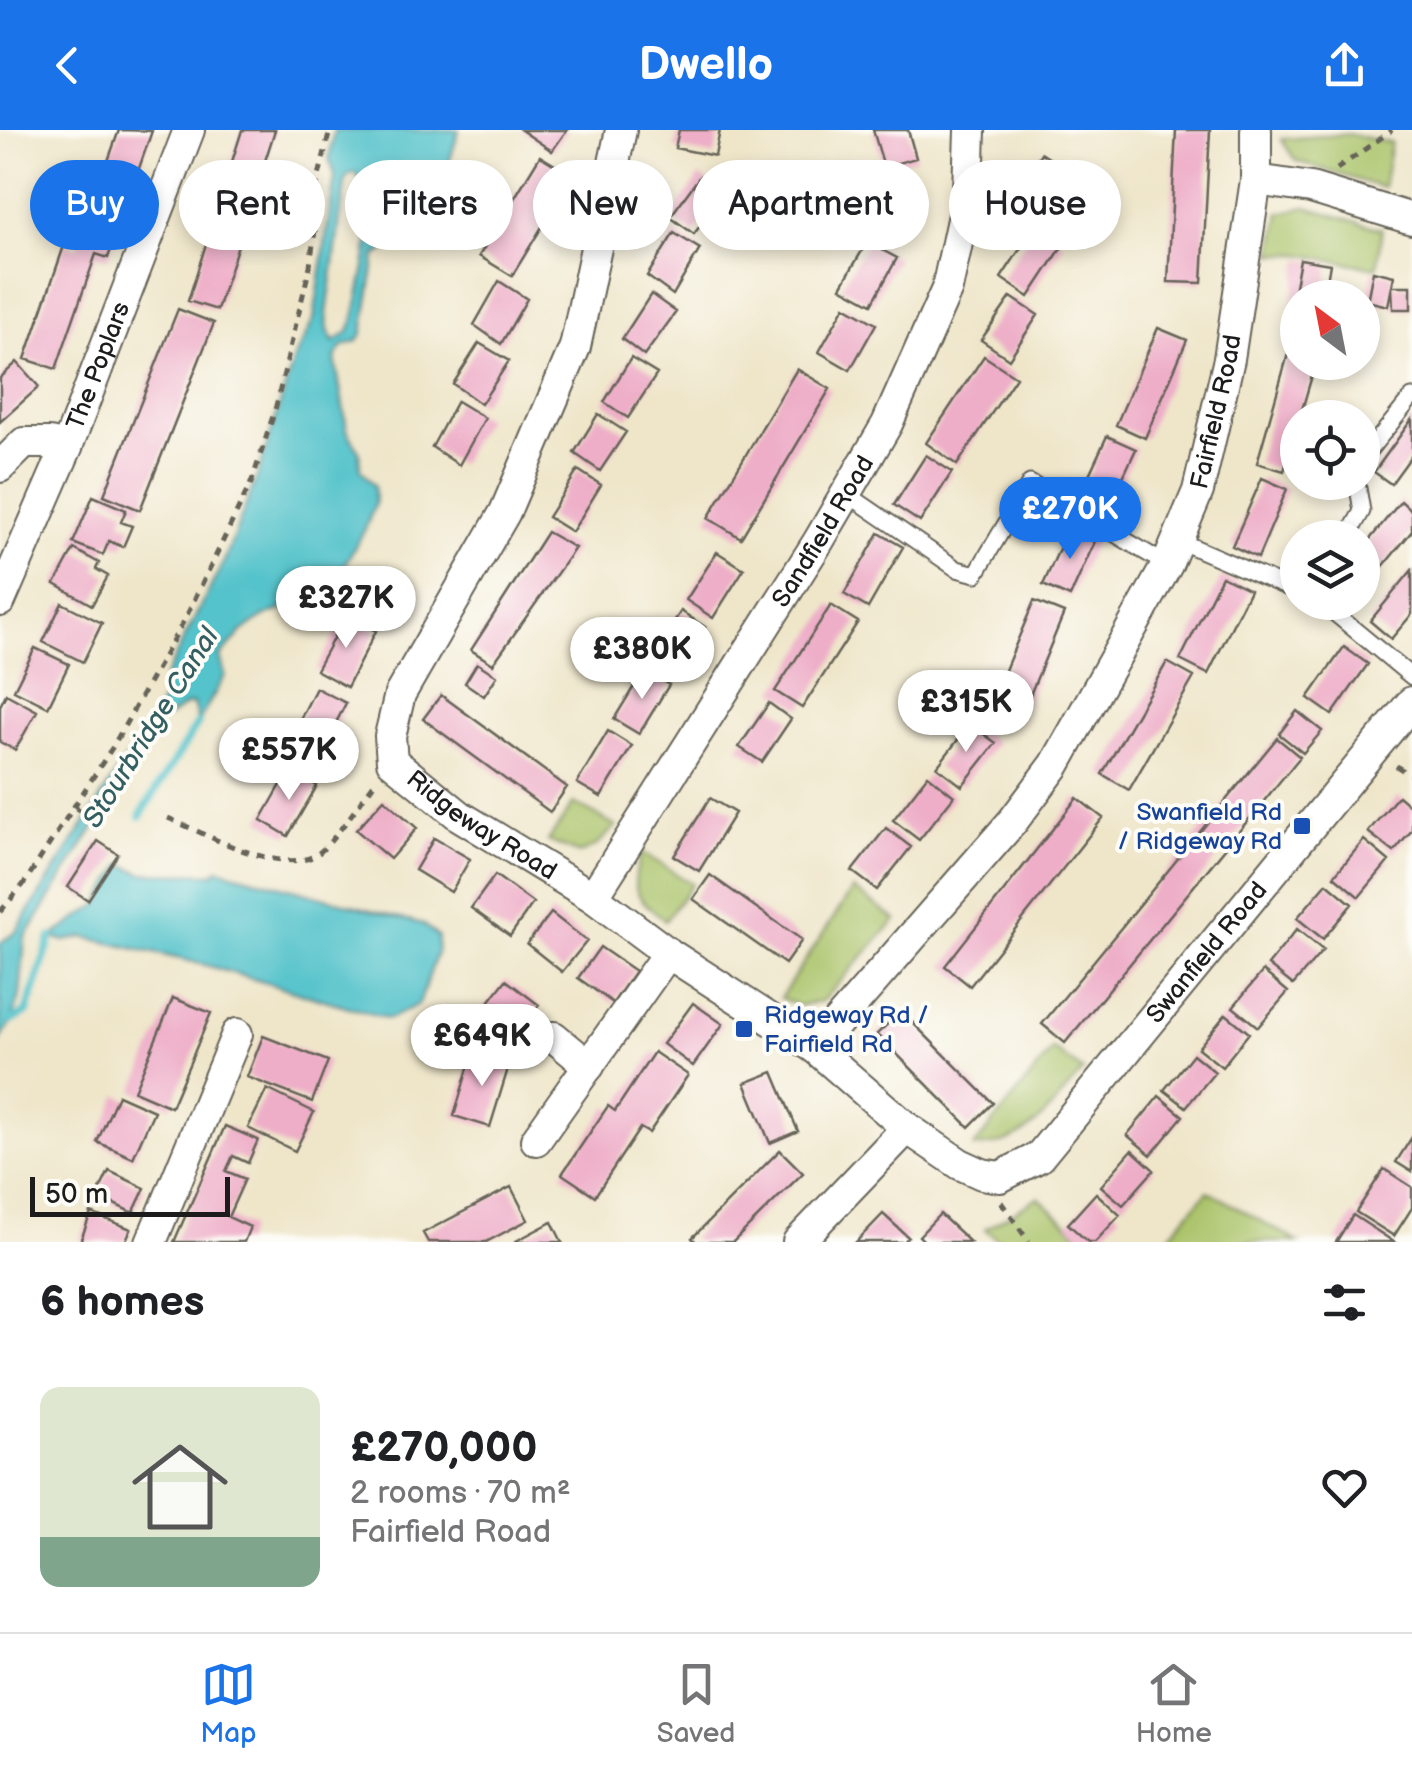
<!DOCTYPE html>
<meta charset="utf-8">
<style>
body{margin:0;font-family:"Balsamiq Sans",sans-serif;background:#f6f6f6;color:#202124;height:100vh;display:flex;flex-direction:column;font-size:38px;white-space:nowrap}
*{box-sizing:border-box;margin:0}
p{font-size:32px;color:#757577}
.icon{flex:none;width:55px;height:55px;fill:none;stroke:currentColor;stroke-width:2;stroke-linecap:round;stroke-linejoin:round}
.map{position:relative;height:1112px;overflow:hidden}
.side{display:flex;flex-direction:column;background:#fff;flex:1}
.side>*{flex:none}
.hud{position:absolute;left:30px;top:30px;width:1352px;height:90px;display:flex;gap:20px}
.needle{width:65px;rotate:328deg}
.fabs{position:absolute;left:1280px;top:150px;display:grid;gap:20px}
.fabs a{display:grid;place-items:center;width:100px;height:100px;border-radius:50%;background:#fff;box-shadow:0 5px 15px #0003;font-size:50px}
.scale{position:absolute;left:30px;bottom:25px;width:200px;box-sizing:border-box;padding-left:10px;border:5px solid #1c1c1c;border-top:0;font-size:28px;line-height:35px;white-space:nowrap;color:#1c1c1c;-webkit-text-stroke:8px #fdfcf7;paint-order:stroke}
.price{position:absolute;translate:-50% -85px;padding:0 22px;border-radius:35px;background:#fff;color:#222;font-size:32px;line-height:65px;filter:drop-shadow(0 2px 5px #0008)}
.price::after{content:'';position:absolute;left:50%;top:60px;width:30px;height:22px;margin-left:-15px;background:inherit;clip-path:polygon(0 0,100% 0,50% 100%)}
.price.on{background:#1a73e8;color:#fff}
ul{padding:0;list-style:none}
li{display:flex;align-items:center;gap:30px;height:250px;padding:0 40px}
li span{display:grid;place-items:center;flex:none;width:280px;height:200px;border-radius:20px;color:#555}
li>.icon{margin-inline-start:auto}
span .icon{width:120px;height:120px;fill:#fffc;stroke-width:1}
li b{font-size:42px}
h2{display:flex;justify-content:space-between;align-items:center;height:120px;padding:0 40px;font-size:42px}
.pill{padding:0 35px;border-radius:45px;background:#fff;box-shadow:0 5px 15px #0003;font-size:35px;line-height:90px}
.pill.on{background:#1a73e8;color:#fff}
header{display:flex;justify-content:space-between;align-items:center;height:130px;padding:0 40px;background:#1a73e8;color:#fff;font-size:45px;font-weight:700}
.menu{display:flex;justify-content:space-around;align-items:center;height:140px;border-top:2px solid #e0e0e0;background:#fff;font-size:28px;color:#757577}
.menu a{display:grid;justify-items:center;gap:5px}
.menu .on{color:#1a73e8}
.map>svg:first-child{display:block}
.green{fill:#aac369;stroke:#637042;stroke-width:2.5}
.water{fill:#55c3cb;stroke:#387074;stroke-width:2.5;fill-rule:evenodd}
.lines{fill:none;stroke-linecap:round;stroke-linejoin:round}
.stream{stroke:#55c3cb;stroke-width:8}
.building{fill:#eeaec8}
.service-casing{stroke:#666359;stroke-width:19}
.minor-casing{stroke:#666359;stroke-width:34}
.path{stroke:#666359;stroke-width:5;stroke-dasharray:8 8;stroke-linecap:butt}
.service{stroke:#fff;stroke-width:15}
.minor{stroke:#fff;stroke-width:30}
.transit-dot{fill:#1a4fb4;stroke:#fdfcf7;stroke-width:4}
.labels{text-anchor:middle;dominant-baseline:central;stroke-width:8;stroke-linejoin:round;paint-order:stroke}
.street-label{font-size:25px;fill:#1c1c1c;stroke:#fdfcf7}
.transit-label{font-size:25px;fill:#164399;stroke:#fdfcf7;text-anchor:end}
.water-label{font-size:28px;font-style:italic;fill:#335f62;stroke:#fdfcf7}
</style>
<header><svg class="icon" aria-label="back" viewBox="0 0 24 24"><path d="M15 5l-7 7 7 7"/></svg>Dwello<svg class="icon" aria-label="share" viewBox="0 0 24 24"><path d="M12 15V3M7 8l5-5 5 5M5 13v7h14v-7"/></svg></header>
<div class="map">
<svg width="1412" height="1112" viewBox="0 0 1412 1112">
<rect width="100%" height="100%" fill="#fdfcf7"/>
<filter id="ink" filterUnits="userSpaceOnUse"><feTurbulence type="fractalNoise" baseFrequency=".01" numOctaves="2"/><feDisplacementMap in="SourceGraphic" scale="20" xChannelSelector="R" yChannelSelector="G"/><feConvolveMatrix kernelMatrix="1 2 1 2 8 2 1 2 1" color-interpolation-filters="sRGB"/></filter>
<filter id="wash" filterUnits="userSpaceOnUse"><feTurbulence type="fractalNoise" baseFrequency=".0048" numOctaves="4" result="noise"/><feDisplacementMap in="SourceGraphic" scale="40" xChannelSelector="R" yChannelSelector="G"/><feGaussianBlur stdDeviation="2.25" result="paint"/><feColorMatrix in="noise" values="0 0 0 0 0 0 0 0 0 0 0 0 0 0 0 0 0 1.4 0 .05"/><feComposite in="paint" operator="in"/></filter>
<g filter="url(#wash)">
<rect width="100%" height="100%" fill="#efe6ca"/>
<path class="green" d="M1349,4l42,9 -8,45 -87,-27 -15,-22z
M1306,77l76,22 -5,39 -78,-14h-26l7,-41z
M574,673l42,23 -19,19 -18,9 -31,-13z
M642,722l50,32 -27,37c-30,-26 -37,-30 -23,-69z
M853,759l43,31 -74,81 -23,5 -19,-8z
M1053,919l30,22c-35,38 -54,76 -109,76z
M1208,1061l90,51h-135z
M1038,1067l50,45h-87l-16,-13z"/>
<path class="water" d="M334,0h125l-29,96 -31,14 -23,16 -13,76 -5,9 -15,5 -8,12 12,72 12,21 2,19 13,15 1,19 -10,25 -31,54 -20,20 -34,7 -17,7 -22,16 -21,24 5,18 -27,48 -5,-19 -7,1 -27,18 -134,215 -5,58 -8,25 -12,20v-98l16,-11 147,-232 2,-24 60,-117 34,-88 35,-112 20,-40 21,-143 -6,-18zM354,42c30,28 8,113 -1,149l-5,12 -15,9 -5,-12 -1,-17 19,-136z
M122,734l19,9 72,1 5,-5 205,55 15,13 -1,16 -18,51 -30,15 -187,-55 -118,-27 -19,4 -14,-4 48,-33z"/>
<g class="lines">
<path class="stream" d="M140,686l58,-93
M12,891l15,-9 24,-75"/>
</g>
<g id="blocks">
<path class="building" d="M119,0l33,1 -44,127 -12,-4 -40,115 -31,-10 40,-116 12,5z
M242,0h33l-58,180 -29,-9z
M521,0h46l-15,21z
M679,0h41l-5,26 -40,-8z
M873,0h35l8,28 -32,9z
M1176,0h34l-8,153 -34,-1z
M1041,23l31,20 -30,46 -31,-20z
M540,26l33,20 -61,100 -33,-20z
M700,46l24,17 -30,41 -24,-17z
M882,47l29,18 -26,42 -29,-19z
M1036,95l28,19 -35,53 -28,-19z
M674,103l26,16 -27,46 -26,-19z
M867,112l30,16 -25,46 -31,-17z
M1300,129l30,5 -6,34h-26v23l-9,-2z
M1373,141l21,5 -2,10h19v23h-18l-1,-23 -4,20 -21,-5z
M499,151l28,18 -26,45 -27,-19z
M651,164l25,18 -32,44 -22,-17z
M1011,167l27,18 -29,44 -28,-19z
M845,176l31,18 -26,46 -31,-18z
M178,179l36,14 -74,187 -36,-15z
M1158,198l29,12 -42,98 -29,-13z
M479,213l30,18 -28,43 -28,-20z
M1288,224l10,2v6h18l-32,109 -27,-8z
M984,226l32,21 -59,88 -31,-22z
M631,228l26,16 -29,44 -24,-16z
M17,232l22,25 -39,35v-44z
M797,239l33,20 -89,149 -33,-20z
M457,271l28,17 -26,47 -27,-18z
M598,284l28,18 -26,39 -26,-18z
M1412,289v36l-21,29 -17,-12z
M1107,306l29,13 -25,54 -29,-13z
M926,325l26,17 -32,50 -26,-17z
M578,340l23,15 -29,47 -24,-15z
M1262,348l25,11 -29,69 -26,-12z
M93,366l33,14 -5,12 11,4 -9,21 -14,-6 -6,14 -30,-12z
M1401,371l11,10v20l-50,61v-43z
M1069,397l27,12 -26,58 -27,-12z
M547,402l28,16 -82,116 -22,-14z
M879,403l24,14 -35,61 -24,-14z
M74,419l25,14 -3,6 12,7 -16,29 -37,-21z
M717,422l27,17 -31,49 -27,-18z
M1412,440v44l-21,25 -21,-18z
M1222,446l28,14 -42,84 -28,-14z
M1034,471l30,12 -39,94 -30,-13z
M62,473l40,20 -19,39 -40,-20z
M831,475l27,17 -56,86 -27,-17z
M681,481l24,16 -32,48 -24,-16z
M346,485l30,16 -29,56 -31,-17z
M1344,517l24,17 -36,51 -24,-17z
M35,518l34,16 -21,43 -34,-17z
M1167,532l27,15 -65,113 -27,-16z
M477,533l20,13 -13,20 -19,-13z
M644,540l25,15 -30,49 -25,-15z
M316,558l30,15 -29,57 -30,-15z
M6,564l31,17 -22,39 -15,-8v-36z
M441,565l126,92 -17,25 -127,-93z
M769,573l22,16 -29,43 -23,-15z
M1297,581l25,20 -19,22 -24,-19z
M970,594l26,19 -34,43 -25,-19z
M608,601l24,15 -31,51 -24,-14z
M1277,608l23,19 -235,286 -23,-19z
M290,639l27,17 -29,50 -27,-16z
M928,645l26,21 -35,44 -26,-20z
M1398,666l14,12v22l-18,22 -26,-20z
M710,668l25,15 -36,58 -25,-15z
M1077,668l26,20 -133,168 -25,-20z
M384,669l33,29 -27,31 -34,-29z
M886,698l25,19 -34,43 -25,-19z
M434,708l36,21 -19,33 -36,-22z
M1364,710l25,21 -30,36 -25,-21z
M98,711l20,13 -30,46 -20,-13z
M495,745l38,28 -23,33 -39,-28z
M710,745l92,65 -17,24 -92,-65z
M1327,753l25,21 -29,35 -26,-21z
M551,783l36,28 -25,31 -35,-28z
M1297,799l26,21 -30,35 -25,-20z
M600,817l35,24 -22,32 -35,-25z
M1263,841l25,21 -30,35 -25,-20z
M506,850l33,25 -31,40 -33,-25z
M173,868l38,15 -40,94 -37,-16z
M693,873l30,21 -30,42 -30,-22z
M901,881l92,92 -24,24 -92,-93z
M1226,884l23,19 -27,34 -24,-19z
M263,906l65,25 -16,41 -65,-25z
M473,921l37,11 -20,65 -36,-11z
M654,922l34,23 -39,58 -9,-5 -45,68 -33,-22 46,-68 7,5z
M1193,924l22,18 -29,35 -22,-17z
M773,942l25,59 -28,12 -25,-60z
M267,959l47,23 -19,39 -47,-23z
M118,965l36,16 -21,47 -36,-16z
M1159,966l24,20 -32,39 -24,-20z
M225,996l33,14 -10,23 -15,-7 -7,15 19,8 -17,38 22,10 -6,15h-70z
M1412,1007v35l-16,-10z
M780,1020l23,23 -70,69h-37l-4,-4z
M1132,1020l22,20 -31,35 -22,-19z
M1384,1039l28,18v21l-18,28 -38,-24z
M109,1041l36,17 -12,25 -36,-17z
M511,1057l17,33 -42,22h-58l-5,-9z
M1096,1063l24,22 -25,27h-7l-20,-18z
M91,1083l40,16 -6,13h-45z
M883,1084l25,23 -4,5h-48z
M940,1084l30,28h-45l-6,-6z
M1353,1085l41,27h-58z
M552,1092l10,20h-48z"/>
</g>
</g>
<g filter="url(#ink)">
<use href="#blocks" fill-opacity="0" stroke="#666359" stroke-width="2.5"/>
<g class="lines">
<g class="service-casing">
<path id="service" d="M1362,329l50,-62
M846,363l111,76 19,5 54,-91 137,82
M1347,408l15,-27 -5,-29
M1177,410l121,52
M1321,472l91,75"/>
</g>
<g class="minor-casing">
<g id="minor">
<path id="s1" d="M621,0l-46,217 -70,165 -105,182 -10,42 2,25 68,55 133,81 75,56 147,95 92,80 53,36 22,10 18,3 39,-20 373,-455"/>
<path d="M1256,50l55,8 101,31"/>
<path d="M0,337l24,-24h26l17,4"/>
<path id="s2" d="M0,471l67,-154 122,-317"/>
<path id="s3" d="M593,767l225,-355 69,-118 60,-135 21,-97 2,-62"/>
<path d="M554,907l35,29"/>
<path id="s4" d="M815,918l198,-227 42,-56 112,-200 31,-74 31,-132 27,-179v-50"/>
<path d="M536,1010l132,-187"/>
<path d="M151,1112l86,-208"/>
<path d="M798,1112l109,-114"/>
</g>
</g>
<path class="path" d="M1337,39l55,-39
M1396,636l16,10
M76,678l27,16
M168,688c36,15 112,58 148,37 15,-9 47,-57 59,-73
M0,782l23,-27 89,-137 74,-131 66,-136 23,-71 35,-144 8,-58 -3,-15 15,-63
M1001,1072l28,40"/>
<use href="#service" class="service"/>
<use href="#minor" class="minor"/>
</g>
</g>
<g class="transit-dot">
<rect x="1292" y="686" width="20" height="20" rx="5"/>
<rect x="734" y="889" width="20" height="20" rx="5"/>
</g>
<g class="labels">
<g class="street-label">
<text stroke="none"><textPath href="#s2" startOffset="255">The Poplars</textPath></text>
<text stroke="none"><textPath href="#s4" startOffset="762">Fairfield Road</textPath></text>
<text stroke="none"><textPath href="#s3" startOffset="432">Sandfield Road</textPath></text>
<text stroke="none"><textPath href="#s1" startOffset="790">Ridgeway Road</textPath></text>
<text stroke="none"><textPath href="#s1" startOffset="1728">Swanfield Road</textPath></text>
</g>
<g class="transit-label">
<text x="1282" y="682">Swanfield Rd<tspan x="1282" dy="29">/ Ridgeway Rd</tspan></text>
<text x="764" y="885" text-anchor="start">Ridgeway Rd /<tspan x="764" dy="29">Fairfield Rd</tspan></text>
</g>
<g class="water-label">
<text transform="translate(151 598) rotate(-58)">Stourbridge Canal</text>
</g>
</g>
</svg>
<div class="fabs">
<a><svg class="needle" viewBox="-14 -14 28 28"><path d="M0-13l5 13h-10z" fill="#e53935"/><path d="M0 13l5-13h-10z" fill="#757577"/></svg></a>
<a><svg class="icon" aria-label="locate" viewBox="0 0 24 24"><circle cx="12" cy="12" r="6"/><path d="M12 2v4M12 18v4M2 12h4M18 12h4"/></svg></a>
<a><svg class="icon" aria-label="layers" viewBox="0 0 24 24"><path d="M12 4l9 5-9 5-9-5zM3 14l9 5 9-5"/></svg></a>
</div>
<div class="scale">50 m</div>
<b class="price on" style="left:1070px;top:432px">£270K</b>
<b class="price" style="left:346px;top:521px">£327K</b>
<b class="price" style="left:642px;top:572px">£380K</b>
<b class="price" style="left:966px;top:625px">£315K</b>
<b class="price" style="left:289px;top:673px">£557K</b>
<b class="price" style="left:482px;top:959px">£649K</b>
<div class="hud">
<a class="pill on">Buy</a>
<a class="pill">Rent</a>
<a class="pill">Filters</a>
<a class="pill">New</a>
<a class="pill">Apartment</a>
<a class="pill">House</a>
</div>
</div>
<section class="side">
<h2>6 homes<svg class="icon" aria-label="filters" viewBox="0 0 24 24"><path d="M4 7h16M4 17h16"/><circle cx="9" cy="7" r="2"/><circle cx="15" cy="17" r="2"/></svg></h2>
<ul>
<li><span style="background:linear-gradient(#dfe7d0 75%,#7fa58c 0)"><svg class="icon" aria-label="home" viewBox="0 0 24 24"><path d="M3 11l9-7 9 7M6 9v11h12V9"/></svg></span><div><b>£270,000</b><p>2 rooms · 70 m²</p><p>Fairfield Road</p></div><svg class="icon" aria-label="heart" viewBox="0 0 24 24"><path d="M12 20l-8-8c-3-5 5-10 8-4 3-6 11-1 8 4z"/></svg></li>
</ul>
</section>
<nav class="menu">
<a class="on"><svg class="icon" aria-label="map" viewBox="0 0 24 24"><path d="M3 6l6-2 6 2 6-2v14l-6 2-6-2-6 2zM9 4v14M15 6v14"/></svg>Map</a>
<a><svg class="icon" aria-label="saved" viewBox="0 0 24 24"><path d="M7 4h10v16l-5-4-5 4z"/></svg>Saved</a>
<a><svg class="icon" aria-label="home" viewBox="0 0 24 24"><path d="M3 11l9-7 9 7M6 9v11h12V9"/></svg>Home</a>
</nav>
